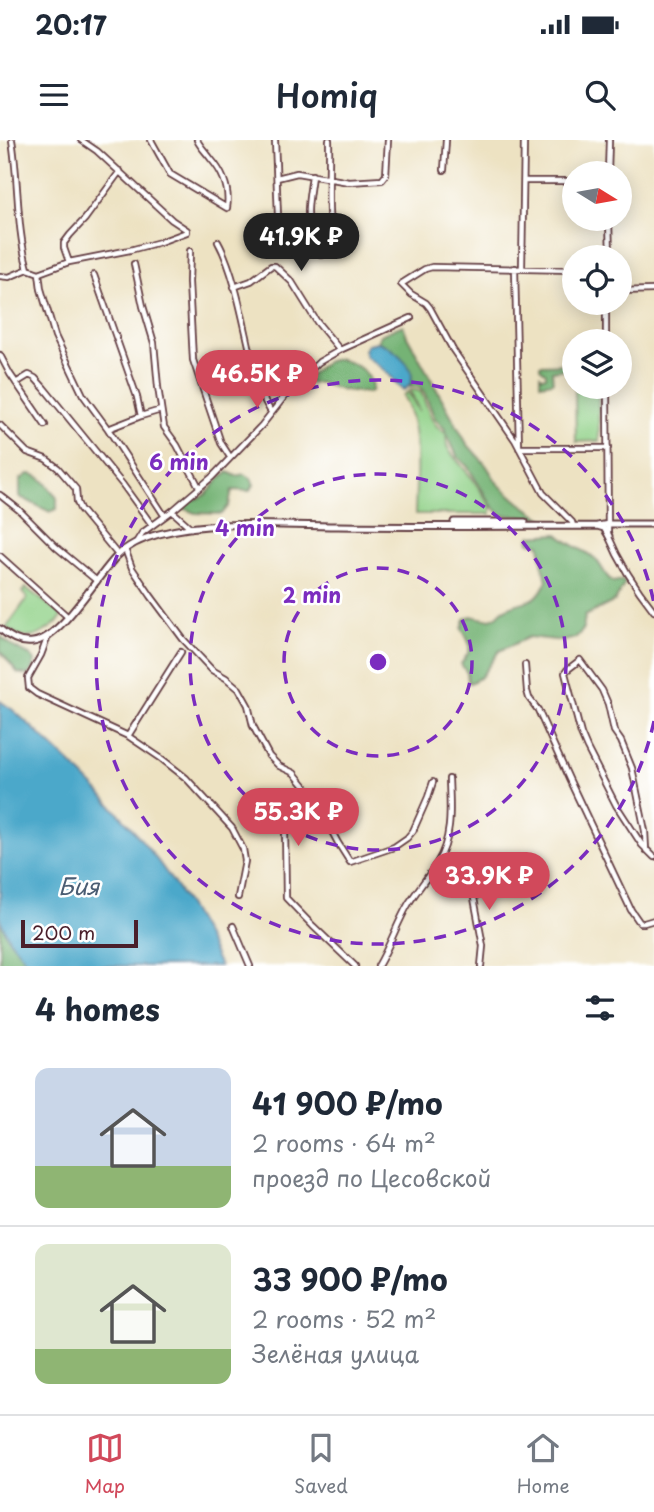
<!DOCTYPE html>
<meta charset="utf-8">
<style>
body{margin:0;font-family:"Playpen Sans",sans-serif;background:#f2f2f3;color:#1f2937;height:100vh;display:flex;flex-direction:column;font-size:26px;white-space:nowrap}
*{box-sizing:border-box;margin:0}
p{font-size:23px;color:#747a83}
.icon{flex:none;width:38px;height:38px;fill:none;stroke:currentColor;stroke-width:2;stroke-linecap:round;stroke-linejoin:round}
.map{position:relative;height:826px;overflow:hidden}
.drawer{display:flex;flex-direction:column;background:#fff;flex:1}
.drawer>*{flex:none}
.needle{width:46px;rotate:101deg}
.fabs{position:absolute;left:562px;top:21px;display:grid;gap:14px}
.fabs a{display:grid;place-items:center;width:70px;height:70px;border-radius:50%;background:#fff;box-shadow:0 4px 18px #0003;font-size:35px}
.scale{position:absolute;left:21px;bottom:18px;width:117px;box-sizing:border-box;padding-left:7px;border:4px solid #4a1f2b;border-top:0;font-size:19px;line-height:24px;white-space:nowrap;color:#4a1f2b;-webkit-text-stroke:5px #fff;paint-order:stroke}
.price{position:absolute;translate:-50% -60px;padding:0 16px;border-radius:24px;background:#d1495b;color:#fff;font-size:23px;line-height:46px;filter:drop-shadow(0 2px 4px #0008)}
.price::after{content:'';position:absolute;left:50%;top:42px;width:21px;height:16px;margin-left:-10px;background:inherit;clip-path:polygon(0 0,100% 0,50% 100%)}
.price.on{background:#222;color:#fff}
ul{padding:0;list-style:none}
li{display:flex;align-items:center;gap:21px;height:175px;padding:0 35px}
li+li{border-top:2px solid #e0e1e3}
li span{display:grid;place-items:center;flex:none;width:196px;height:140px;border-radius:14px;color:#555}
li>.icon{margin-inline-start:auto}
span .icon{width:84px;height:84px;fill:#fffc;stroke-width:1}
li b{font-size:30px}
h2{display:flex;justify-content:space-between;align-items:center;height:84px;padding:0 35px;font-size:30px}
.status{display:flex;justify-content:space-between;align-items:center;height:49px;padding:0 35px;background:#fff;direction:ltr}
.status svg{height:19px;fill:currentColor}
header{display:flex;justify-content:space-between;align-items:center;height:91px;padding:0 35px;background:#fff;font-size:32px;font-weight:600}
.tabs{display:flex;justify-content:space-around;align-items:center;height:98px;border-top:2px solid #e0e1e3;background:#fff;font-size:19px;color:#747a83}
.tabs a{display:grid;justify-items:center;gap:4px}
.tabs .on{color:#d1495b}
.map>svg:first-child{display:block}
.green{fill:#91d188;stroke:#6e785a;stroke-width:2}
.forest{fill:#74b374;stroke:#5f6950;stroke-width:2}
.water{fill:#4ca8ca;stroke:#4b647a;stroke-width:2}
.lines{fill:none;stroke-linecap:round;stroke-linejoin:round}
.minor-casing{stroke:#623c42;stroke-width:8}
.major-casing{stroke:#623c42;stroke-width:9}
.minor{stroke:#fff;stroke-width:4.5}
.major{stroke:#fff;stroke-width:5}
.ring{fill:none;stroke:#7b2cbf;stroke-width:3.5;stroke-dasharray:12 9}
.labels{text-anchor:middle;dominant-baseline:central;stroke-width:5;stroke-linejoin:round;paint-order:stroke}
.water-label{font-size:23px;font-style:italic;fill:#4b5d73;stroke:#fff}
.centre{fill:#7b2cbf;stroke:#fff;stroke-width:3.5}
.ring-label{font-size:21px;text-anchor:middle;font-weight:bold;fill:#7b2cbf;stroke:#fff;stroke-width:5;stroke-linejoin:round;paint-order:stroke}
</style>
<div class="status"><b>20:17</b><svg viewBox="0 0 49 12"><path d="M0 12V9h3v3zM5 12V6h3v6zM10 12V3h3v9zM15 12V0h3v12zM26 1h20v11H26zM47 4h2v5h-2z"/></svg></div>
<header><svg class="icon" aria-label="menu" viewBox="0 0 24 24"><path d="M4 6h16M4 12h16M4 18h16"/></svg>Homiq<svg class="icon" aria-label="search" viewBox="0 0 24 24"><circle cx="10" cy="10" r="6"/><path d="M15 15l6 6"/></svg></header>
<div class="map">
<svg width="654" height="826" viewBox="0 0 654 826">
<rect width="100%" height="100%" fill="#fff"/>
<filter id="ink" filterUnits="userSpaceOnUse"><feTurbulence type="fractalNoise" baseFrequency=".0143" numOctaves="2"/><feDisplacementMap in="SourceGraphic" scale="14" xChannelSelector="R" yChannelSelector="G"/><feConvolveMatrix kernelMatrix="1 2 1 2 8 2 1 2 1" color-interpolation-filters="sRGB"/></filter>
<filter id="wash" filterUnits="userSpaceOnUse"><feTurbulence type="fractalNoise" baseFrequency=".00686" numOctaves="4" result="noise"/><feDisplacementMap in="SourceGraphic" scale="28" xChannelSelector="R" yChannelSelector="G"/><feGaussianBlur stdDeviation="1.57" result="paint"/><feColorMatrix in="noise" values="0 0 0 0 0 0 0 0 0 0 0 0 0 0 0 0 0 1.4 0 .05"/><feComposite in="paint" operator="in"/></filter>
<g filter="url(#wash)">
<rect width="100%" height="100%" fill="#ede2c2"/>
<path class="green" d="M575,247h23l1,54 -23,1z
M410,250h6l5,2c7,16 9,33 25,41l1,13 4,7 21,25 19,28v8h-76c1,-38 6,-85 -12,-119l5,-3 11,19z
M26,448l36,27c-2,6 -5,8 -11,12 -18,14 -26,13 -45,1l20,-28 1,-3 -5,-5z"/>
<path class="forest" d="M403,185l4,11 60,108 19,21 12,19 22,19 22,15 -41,-3 -9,-9 -24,-39 -11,-11 -13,-28 -9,-9 -11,-27 -5,-5h-9l2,-7c-9,-15 -16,-34 -35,-38l3,-7z
M338,219c17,4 34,12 34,31l-4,3c-10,-1 -20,-2 -30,-4 -10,-2 -15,-9 -27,-5l-4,-7 21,-16z
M574,224v4l-22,3 1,11 -13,2v-9l2,2 4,-1v-3l-6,-5v-3z
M228,332l8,4 8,-2 7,4 3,7 -5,6 -17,-1 -3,15 -7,9 -27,-1 -15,-6c11,-9 13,-5 22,-10 11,-6 15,-20 26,-25z
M28,334c14,0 21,14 29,24v11l-7,3 -30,-15v-17z
M558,394c12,12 26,15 38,26 7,7 8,16 17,22l10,-2 2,3 -10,18 -30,15 -2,14 -8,8 -11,3 -35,-4 -30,14 -18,26 -11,6 -2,-1 -1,-9 -6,-9c2,-3 4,-6 6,-9 6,-9 0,-17 -5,-26l3,-10 6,-3c10,2 19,6 27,-1 4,-4 4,-5 9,-7 21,-10 29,-2 40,-28l-4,-12 -3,-24 -11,-2 1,-6z
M0,496l15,12 16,8 4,5 -2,8 -5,6 -10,-2 -18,-22z
M0,780l9,19 14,18 4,9h-27z"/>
<path class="water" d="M377,202c17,4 50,33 27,48 -8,-3 -7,-7 -13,-13 -7,-7 -16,-15 -25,-20l-2,-7 4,-6z
M0,561l13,9c83,74 162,153 207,256h-193l-4,-9 -14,-18 -9,-19z"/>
</g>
<g filter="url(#ink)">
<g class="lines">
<g class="minor-casing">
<path id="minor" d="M12,0c7,43 4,87 16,129l11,4 30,-11 61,-12 30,-8 27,-10v-2l-15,-10 -75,-69 -16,-11
M151,0l19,34 57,34c3,-19 -3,-34 -16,-49 -5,-7 -10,-11 -14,-19
M275,0l3,76
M329,0c1,36 -4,78 6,112
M444,30l2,-30
M608,33l1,-33
M312,35c-2,19 -8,40 0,59 3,9 8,9 10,21
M277,38l20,-5 52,9 33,-2 4,-5 2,-35
M524,41h50
M609,79l1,38
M218,102c15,27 24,73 31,104 5,23 9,46 22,66
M190,111l-1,31 4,78 28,83 9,14
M69,122l-5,-14v-5l6,-8 15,-16 35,-48
M134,124l9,42 11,37 4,44 6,40 13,18 22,42
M515,128l4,180h89
M522,128l2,-128
M39,133l2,16 14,47 28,59 25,34 56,86
M94,135l43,122 4,19
M0,136l9,1 19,-8
M234,147l17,-6 20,-15h4l17,16 25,40 23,28
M620,151l34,-1
M606,163v38
M0,215l10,19 35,51
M16,243l13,-8 6,3 9,10 79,97 29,40
M607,247l1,148c12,29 27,52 46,76
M0,285l27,27 19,7 12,9 18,21 1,13 3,7 38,46
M108,289l33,-13 20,-6
M0,355l19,15 37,37 41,34
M172,371l19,17
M573,386l-1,-4 -29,-29 -28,-53 -62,-90 -23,-42 -4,-5 -15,-9 -10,-10 24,-15 7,-2 142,3
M137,401l5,-8 30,-22 40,-34 50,-52 26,-33 31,-30 21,-12 71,-32
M125,409l7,19 19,28 32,43 29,31 14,8 13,11 9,16 5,21 16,30 10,10 15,7 19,23 25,47 12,19 44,-15 13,-9 6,-7 15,-34 5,-15
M0,416l68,61
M48,496l-7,19 -13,23 1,10 8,6 91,42 34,23 24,19 46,50 11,21 2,12 -7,36
M525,525l2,26 2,7 9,12 31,69 62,131 9,13h4l10,-3
M128,596l53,-84
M318,663l-29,19 -4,5 1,71 27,28 42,40
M646,710l-1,-19 -13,-63 -11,-27 -7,-10 -6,-27 -6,-14 -22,-30 -13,10 -2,3 16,61 6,14 29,57 26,40 12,12
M473,718l1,40 9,48 -2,20
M233,786l17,40
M378,826c12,-20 19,-43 31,-63 9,-14 19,-26 28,-40 16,-26 13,-55 12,-84"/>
</g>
<g class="major-casing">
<path id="major" d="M454,382h71
M608,384h46
M597,386l7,2 5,8
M0,489c9,8 21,15 33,13 28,-3 63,-65 84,-86 11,-11 27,-18 42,-22 57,-15 120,-8 179,-8 86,1 173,0 259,0l12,-2"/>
</g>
<use href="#minor" class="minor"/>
<use href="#major" class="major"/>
</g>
</g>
<g class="ring">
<circle cx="378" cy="522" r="94"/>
<circle cx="378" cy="522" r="188"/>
<path d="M654 581A282 282 0 1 1 654 463"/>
</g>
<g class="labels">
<g class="water-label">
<text x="79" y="745">Бия</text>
</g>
</g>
<circle cx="378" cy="522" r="10" class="centre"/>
<g class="ring-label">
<text x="179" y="330">6 min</text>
<text x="245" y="396">4 min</text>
<text x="312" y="463">2 min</text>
</g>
</svg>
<div class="fabs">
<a><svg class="needle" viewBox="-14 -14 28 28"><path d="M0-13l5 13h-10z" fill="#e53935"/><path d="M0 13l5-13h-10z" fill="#747a83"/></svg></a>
<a><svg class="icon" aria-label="locate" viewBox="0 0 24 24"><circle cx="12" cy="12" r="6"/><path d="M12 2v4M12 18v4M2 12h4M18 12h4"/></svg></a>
<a><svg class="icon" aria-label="layers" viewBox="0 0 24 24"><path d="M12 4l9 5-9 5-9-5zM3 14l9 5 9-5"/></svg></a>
</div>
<div class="scale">200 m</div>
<b class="price on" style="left:301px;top:133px">41.9K ₽</b>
<b class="price" style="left:257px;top:270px">46.5K ₽</b>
<b class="price" style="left:298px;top:708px">55.3K ₽</b>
<b class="price" style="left:489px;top:772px">33.9K ₽</b>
</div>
<section class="drawer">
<h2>4 homes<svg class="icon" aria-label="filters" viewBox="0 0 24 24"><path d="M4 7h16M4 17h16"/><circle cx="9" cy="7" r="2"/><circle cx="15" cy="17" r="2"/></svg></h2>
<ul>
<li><span style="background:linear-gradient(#c9d6e8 70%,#8fb573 0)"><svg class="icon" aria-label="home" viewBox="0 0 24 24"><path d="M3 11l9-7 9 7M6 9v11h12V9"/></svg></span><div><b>41 900 ₽/mo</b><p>2 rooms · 64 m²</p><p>проезд по Цесовской</p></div></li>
<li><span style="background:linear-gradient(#dfe7d0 75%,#8fb573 0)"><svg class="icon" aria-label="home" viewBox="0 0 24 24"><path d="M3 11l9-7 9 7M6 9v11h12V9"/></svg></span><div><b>33 900 ₽/mo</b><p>2 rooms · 52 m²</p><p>Зелёная улица</p></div></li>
</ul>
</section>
<nav class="tabs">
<a class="on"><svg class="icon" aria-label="map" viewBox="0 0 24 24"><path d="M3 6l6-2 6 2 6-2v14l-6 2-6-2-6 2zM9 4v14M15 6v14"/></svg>Map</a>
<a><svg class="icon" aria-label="saved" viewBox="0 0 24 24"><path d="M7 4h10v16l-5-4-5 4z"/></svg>Saved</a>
<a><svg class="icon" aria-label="home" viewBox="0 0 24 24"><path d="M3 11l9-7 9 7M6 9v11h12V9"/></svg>Home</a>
</nav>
